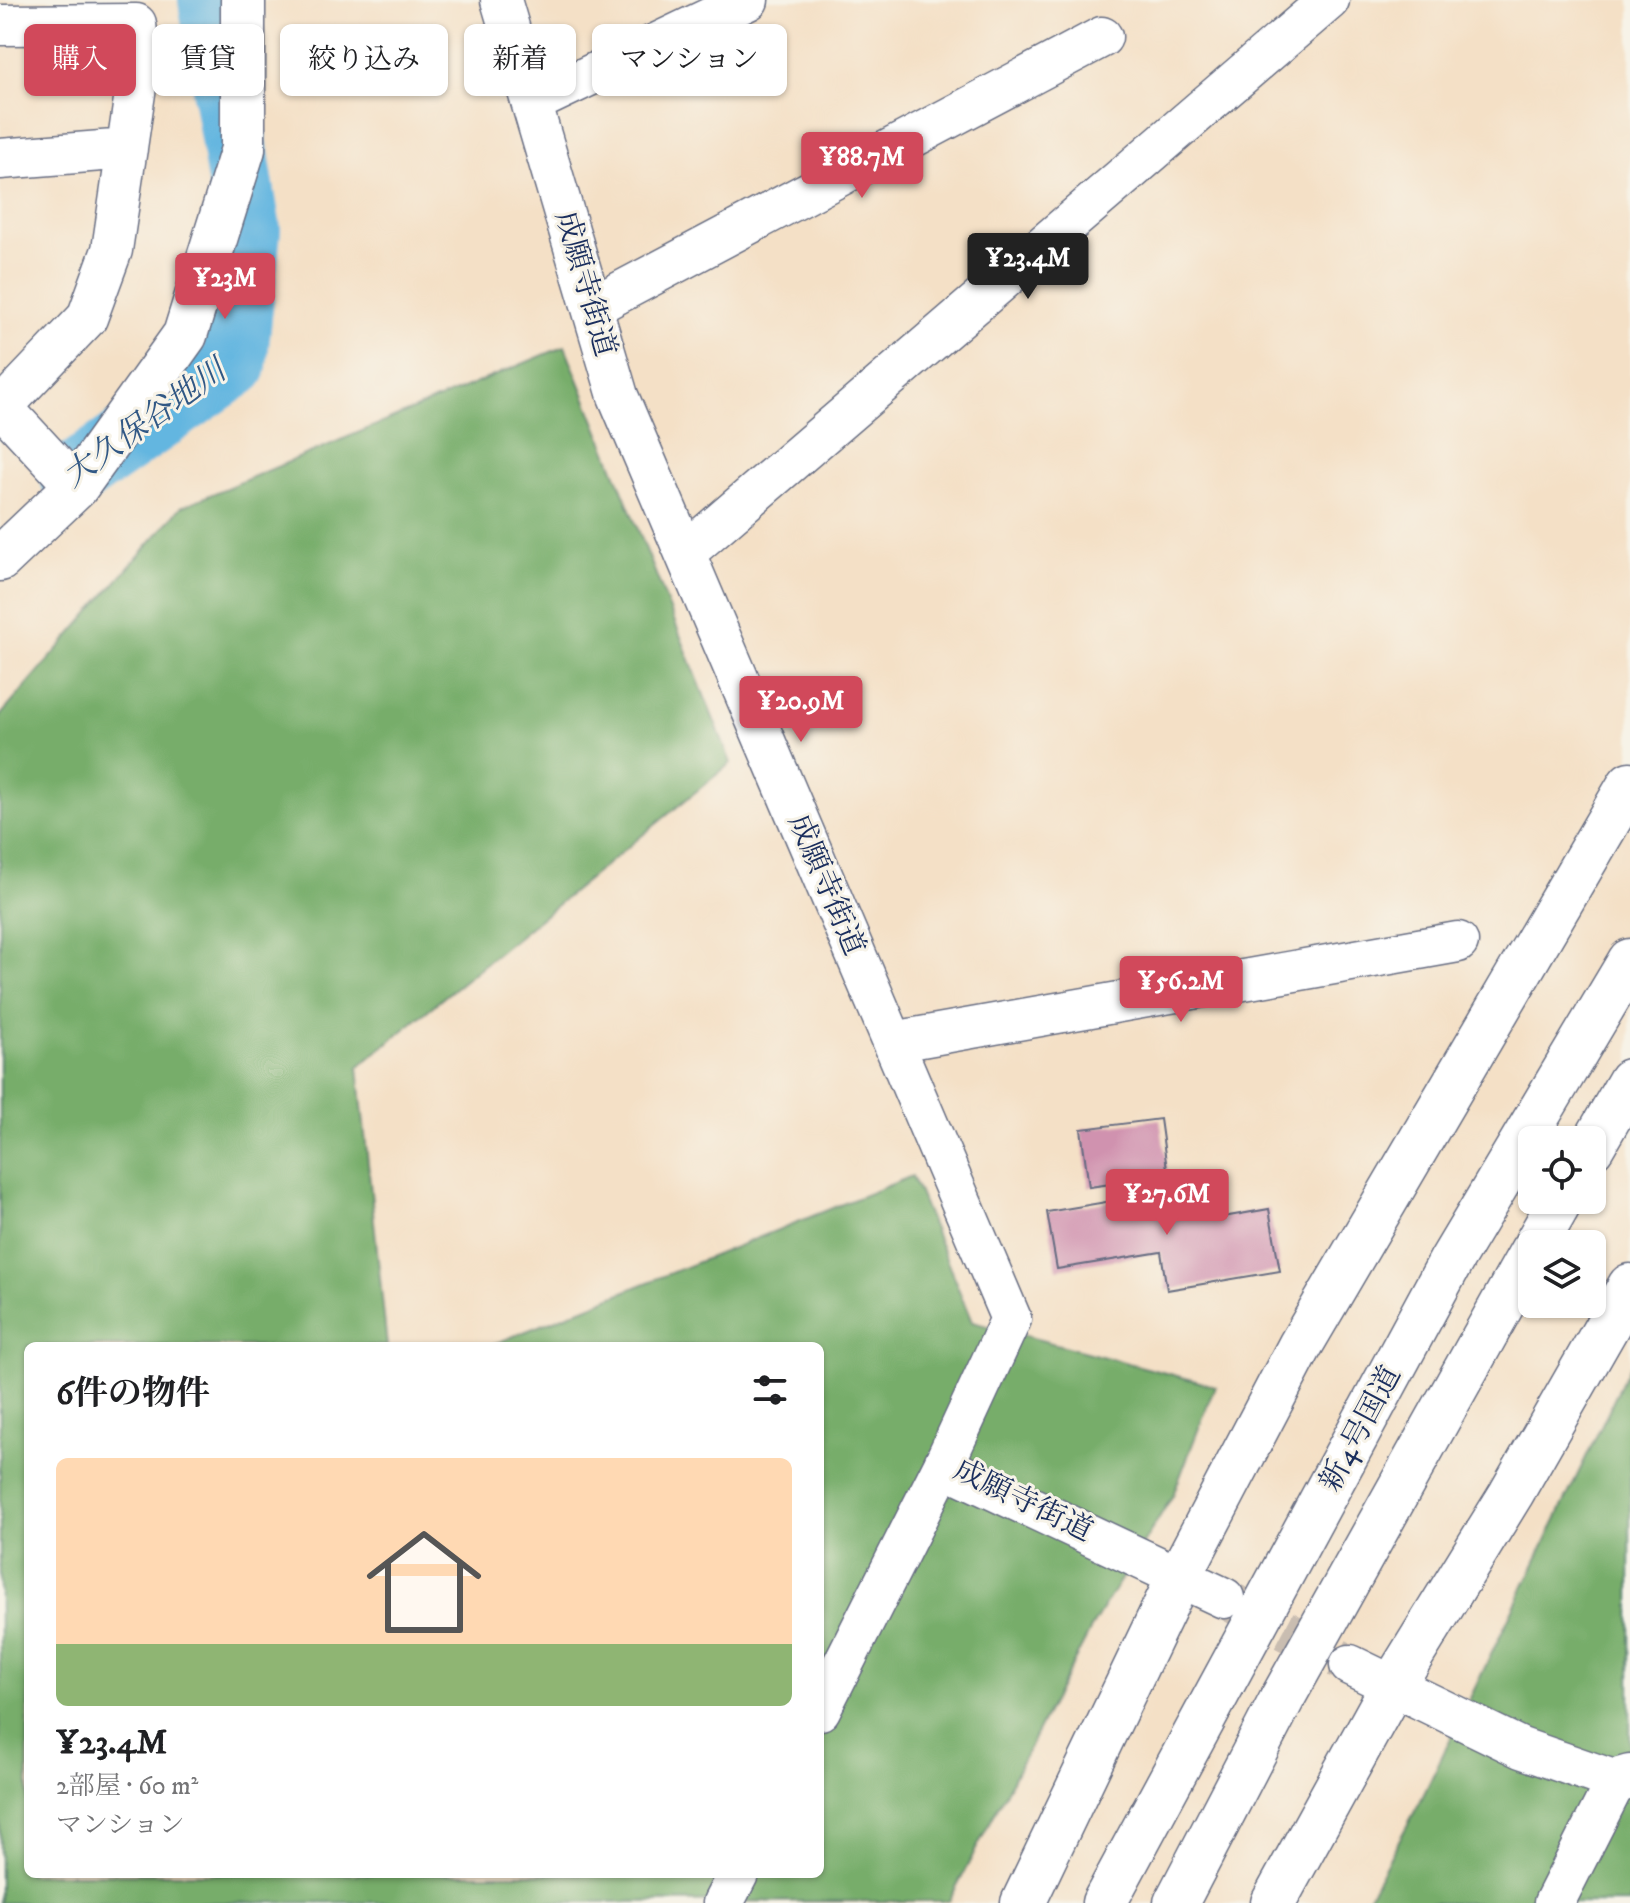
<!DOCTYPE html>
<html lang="ja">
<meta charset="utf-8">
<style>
body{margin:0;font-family:"IM FELL DW Pica","Noto Serif JP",serif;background:#f6f6f6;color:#202124;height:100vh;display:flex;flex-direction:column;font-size:30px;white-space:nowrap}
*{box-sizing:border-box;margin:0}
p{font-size:26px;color:#757577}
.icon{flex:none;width:44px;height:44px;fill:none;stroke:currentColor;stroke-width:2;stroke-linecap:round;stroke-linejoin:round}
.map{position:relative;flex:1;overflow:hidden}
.side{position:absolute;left:24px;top:1342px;width:800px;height:536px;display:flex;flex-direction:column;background:#fff;border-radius:12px;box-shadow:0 2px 6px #0004}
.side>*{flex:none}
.hud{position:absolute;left:24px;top:24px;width:800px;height:72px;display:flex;gap:16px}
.fabs{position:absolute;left:1518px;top:1126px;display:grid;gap:16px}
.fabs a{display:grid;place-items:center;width:88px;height:88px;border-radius:12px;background:#fff;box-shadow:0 2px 6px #0004;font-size:40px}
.price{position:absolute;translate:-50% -68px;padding:0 18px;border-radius:8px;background:#d1495b;color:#fff;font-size:26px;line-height:52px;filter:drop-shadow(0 2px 4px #0008)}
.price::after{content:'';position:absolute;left:50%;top:48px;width:24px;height:18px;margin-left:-12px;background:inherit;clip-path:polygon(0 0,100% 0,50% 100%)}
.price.on{background:#222;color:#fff}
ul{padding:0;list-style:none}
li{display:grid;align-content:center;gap:16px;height:424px;padding:0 32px}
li+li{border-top:2px solid #e0e0e0}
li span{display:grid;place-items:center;height:248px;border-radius:12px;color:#555}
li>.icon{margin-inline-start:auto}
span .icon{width:144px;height:144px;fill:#fffc;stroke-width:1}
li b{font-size:34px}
h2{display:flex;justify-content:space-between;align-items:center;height:96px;padding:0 32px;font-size:34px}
.tag{padding:0 28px;border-radius:12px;background:#fff;box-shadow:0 2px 6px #0004;font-size:28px;line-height:72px}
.tag.on{background:#d1495b;color:#fff}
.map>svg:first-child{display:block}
.forest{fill:#77ad6b;stroke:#496e64;stroke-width:2}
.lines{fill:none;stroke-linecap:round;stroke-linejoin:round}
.river{stroke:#64b6e0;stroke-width:66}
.building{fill:#d092af}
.minor-tunnel{stroke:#c9bdb1;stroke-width:40;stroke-dasharray:40 20;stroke-linecap:butt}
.minor-casing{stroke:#676d82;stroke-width:43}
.tertiary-casing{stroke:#676d82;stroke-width:47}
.trunk-casing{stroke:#676d82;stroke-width:47}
.minor{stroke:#fff;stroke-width:40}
.tertiary{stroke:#fff;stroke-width:44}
.trunk{stroke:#fff;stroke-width:44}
.labels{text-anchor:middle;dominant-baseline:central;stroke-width:6;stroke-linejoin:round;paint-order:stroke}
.street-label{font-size:30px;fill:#1b2f5e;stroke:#f7f3e8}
.water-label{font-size:32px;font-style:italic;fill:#315885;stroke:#f7f3e8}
</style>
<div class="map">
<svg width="1630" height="1903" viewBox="0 0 1630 1903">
<rect width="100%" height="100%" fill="#f7f3e8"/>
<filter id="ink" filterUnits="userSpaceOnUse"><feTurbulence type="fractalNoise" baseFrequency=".0125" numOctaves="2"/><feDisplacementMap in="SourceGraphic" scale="16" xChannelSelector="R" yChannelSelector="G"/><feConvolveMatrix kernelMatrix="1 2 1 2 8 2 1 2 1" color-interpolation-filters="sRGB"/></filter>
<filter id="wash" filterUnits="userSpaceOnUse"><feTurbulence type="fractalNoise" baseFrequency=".006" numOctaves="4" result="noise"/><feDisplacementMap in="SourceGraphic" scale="32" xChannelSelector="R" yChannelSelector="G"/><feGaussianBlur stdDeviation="1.8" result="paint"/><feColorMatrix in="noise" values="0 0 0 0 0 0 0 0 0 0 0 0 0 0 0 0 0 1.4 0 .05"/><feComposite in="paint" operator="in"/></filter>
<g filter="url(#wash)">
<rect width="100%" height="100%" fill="#f4e0c6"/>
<path class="forest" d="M565,346l166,417 -373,304 29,279h-359v528h792v-528h-331l423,-170 60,146 243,64 -42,109 -79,128 -145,278 -949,2v-1187l181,-209z
M1630,1366v537h-265l56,-103z"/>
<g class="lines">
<path class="river" d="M73,477l161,-112 14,-135 -37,-230"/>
</g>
<g id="blocks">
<path class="building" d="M1160,1119l8,57 -79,11 -8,-58z
M1200,1186l6,34 63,-11 11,62 -113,19 -6,-38 -104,17 -10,-57z"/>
</g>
</g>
<g filter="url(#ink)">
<use href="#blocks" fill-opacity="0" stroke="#676d82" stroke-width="2"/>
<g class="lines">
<path class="minor-tunnel" d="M1231,1602l110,58"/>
<g class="minor-casing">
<path id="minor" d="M501,0l117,396 393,923 -68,147 -123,244
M0,25l136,-1 4,35 -28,191 -25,68 -85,89
M532,103l216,-103
M0,159l127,-10
M592,307l510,-270
M0,405l76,82
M685,553l644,-553
M893,1042l565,-100
M943,1466l281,132
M1350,1665l171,83 95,33 -62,122
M723,1903l15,-29"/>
</g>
<g class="tertiary-casing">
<path id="tertiary" d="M0,559l76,-72 109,-152 58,-186v-149
M1616,1781l14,-4"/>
</g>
<g class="trunk-casing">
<path id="trunk" d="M1592,1147l38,-66
M1536,1244l25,-44
M1023,1903l157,-328 120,-229 330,-562
M1104,1903l347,-642 179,-300
M1176,1903l107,-206 249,-446
M1273,1903l119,-216 119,-193 119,-208"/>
</g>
<use href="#minor" class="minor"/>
<use href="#tertiary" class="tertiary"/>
<use href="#trunk" class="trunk"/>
</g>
</g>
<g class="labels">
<g class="street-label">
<text transform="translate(585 284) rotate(74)">成願寺街道</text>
<text transform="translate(826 885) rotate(67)">成願寺街道</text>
<text transform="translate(1361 1429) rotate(-62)">新4号国道</text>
<text transform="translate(1023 1501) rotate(26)">成願寺街道</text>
</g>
<g class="water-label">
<text transform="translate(145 424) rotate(-36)">大久保谷地川</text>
</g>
</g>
</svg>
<div class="fabs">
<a><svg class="icon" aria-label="locate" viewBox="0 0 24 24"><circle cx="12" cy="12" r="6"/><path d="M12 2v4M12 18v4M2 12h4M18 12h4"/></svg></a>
<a><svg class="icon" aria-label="layers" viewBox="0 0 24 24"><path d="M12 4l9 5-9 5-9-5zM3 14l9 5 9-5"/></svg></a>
</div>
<b class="price" style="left:862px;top:200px">¥88.7M</b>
<b class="price on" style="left:1028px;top:301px">¥23.4M</b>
<b class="price" style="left:225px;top:321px">¥23M</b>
<b class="price" style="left:801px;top:744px">¥20.9M</b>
<b class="price" style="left:1181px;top:1024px">¥56.2M</b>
<b class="price" style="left:1167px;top:1237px">¥27.6M</b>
<div class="hud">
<a class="tag on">購入</a>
<a class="tag">賃貸</a>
<a class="tag">絞り込み</a>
<a class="tag">新着</a>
<a class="tag">マンション</a>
</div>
<section class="side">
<h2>6件の物件<svg class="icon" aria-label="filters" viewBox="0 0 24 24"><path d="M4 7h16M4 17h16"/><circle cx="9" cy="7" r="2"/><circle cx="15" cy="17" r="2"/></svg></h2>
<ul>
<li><span style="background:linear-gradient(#ffd9b3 75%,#8fb573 0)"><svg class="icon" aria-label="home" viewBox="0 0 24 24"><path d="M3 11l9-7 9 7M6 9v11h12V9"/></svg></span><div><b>¥23.4M</b><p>2部屋 · 60 m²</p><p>マンション</p></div></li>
</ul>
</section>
</div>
